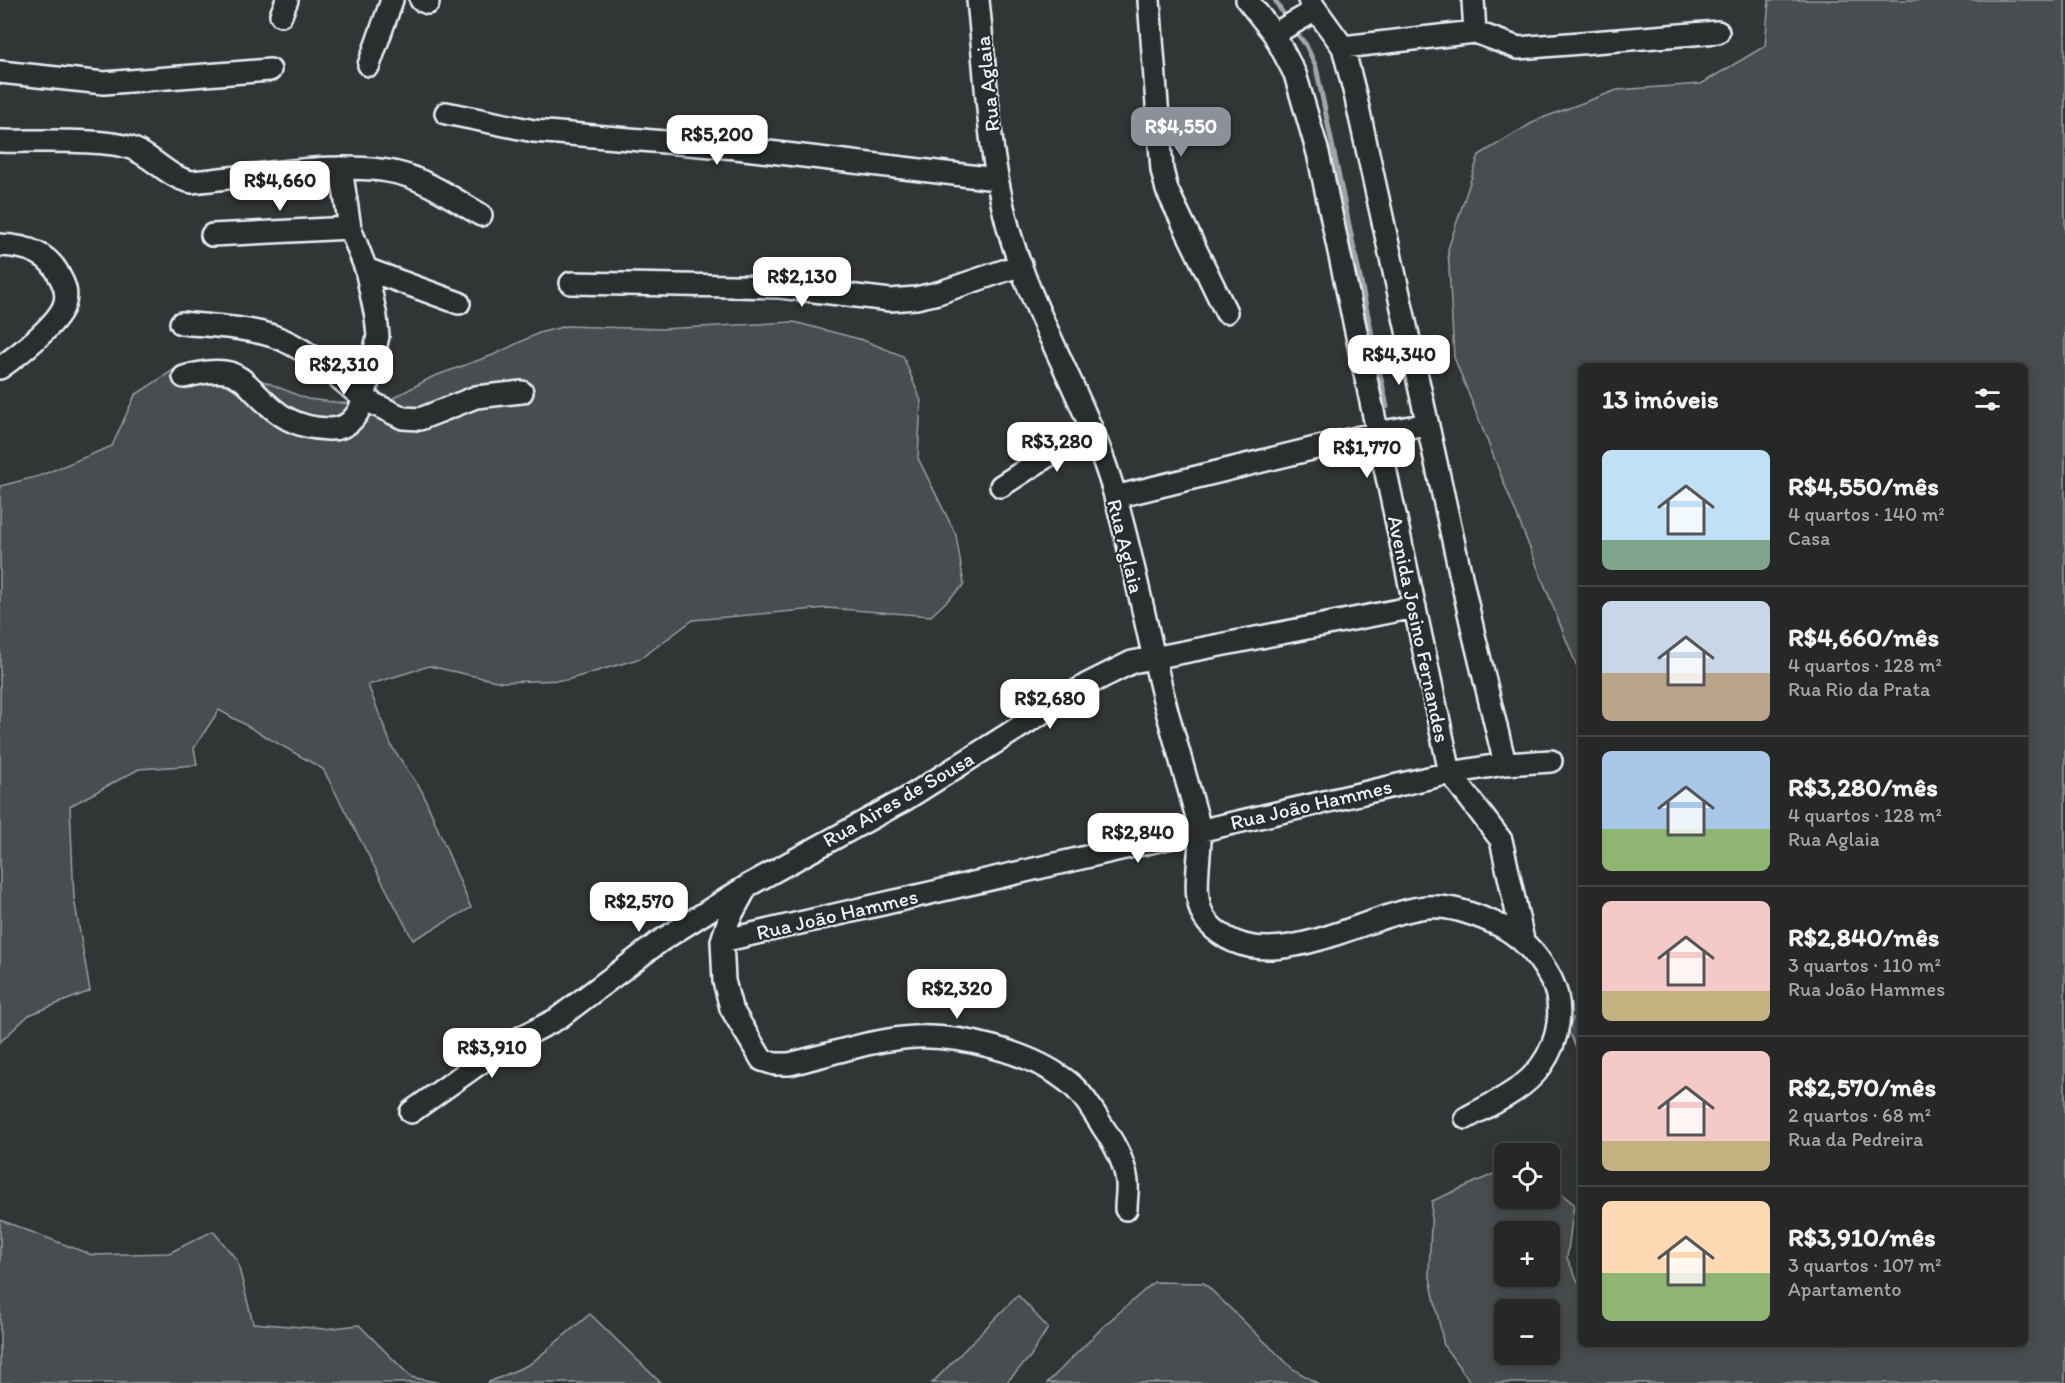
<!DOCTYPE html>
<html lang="pt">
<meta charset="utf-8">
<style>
body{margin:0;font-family:Itim,sans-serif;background:#323434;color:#f1f3f6;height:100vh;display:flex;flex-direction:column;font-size:22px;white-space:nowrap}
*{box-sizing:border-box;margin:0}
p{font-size:20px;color:#a4a6a8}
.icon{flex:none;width:33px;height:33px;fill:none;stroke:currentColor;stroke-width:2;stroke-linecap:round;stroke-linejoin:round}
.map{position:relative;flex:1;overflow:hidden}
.drawer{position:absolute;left:1578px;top:363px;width:450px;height:984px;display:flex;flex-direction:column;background:#262828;border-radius:9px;box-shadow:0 3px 15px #0003,0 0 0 2px #424445}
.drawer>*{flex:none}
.fabs{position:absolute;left:1494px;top:1143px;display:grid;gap:12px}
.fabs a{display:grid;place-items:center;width:66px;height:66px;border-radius:9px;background:#262828;box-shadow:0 3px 15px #0003,0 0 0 2px #424445;font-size:30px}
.price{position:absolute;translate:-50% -51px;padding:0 14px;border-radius:12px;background:#fff;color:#222;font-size:20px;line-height:39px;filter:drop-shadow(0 2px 3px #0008)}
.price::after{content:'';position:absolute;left:50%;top:36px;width:18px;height:14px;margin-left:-9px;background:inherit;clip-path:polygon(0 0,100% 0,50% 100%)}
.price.on{background:#8c9099;color:#fff}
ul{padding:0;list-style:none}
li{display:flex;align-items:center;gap:18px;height:150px;padding:0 24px}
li+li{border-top:2px solid #424445}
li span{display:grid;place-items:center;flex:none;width:168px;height:120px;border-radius:9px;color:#555}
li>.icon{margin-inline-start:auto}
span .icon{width:72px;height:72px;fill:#fffc;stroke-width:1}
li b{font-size:26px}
h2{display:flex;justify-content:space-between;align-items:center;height:72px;padding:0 24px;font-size:26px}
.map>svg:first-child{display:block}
.green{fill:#494d4f;stroke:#989fa4;stroke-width:1.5;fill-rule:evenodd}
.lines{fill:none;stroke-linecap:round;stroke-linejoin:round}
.stream{stroke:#9fa5aa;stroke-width:5}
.minor-casing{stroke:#e8f1f8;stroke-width:26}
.minor{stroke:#2a2d2e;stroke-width:21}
.labels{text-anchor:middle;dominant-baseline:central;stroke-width:4.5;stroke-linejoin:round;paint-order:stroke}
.street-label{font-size:21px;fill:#e8f1f8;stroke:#2a2d2e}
</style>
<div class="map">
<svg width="2065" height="1383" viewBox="0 0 2065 1383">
<rect width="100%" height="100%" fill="#323536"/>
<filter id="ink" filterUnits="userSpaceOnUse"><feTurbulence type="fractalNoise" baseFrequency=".0167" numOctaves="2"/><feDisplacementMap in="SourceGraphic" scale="12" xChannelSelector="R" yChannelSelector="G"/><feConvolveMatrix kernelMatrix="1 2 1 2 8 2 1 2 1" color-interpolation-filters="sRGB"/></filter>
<g filter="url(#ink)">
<path class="green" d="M1769,0h296v1383h-594l-27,-37 -15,-73 3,-72 71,-31 1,28h46v-13l24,19 -7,54 14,30v56h444v-978h-444v311l-127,-320 -6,-108 31,-94 58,-35 80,-30 84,-6 64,-38zM1504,1232h46v44h-46zM1504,1310h46v44h-46z
M794,322l69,18 40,16 18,45 -3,57 38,77 8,50 -33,31 -104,-8 -134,12 -52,38 -74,22 -66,2 -72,-16 -61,19 24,62 30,44 49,117 -58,32 -90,-171 -104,-59 -25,38 3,17 -58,4 -69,37 4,92 16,93 -61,24 -29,27v-556l39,-10 73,-30 23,-51 43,-28 66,6 63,26 70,8 55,-30 61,-22 46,-22 27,-7 95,3z
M1581,1003v57l-13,-31z
M0,1220l92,35 77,-2 44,-22 24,29 16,63 72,6 34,-4 52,52 29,6h-440z
M1154,1282l50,1 89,86 24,14h-270l60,-60z
M1018,1295l30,33 -18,29 -24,26h-74z
M590,1314l71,69h-174l43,-19z"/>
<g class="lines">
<path class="stream" d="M1275,0l13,22
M1294,30l12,15 10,22 71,340"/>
<g class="minor-casing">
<path id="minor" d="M421,0l7,3
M978,0c9,83 10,170 37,250 28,85 77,162 101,249 20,71 33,144 52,216 8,27 15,54 23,81 3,12 8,25 9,37 1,27 -11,68 8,90 56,61 153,-8 218,-16 23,-2 45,6 66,15 27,11 45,31 59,57 14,28 8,62 -10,87 -18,25 -48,37 -75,52
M1149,0l13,170 5,20 59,122
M1247,0l27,34 21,40 23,79 132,620 51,67 22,100
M1309,0l34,47 12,47 118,537 32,133
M1473,0l2,32
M281,15l6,-15
M1274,34l42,-24
M1343,47l132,-15 43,16 200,-16
M369,65l23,-65
M0,72l104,11 166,-13
M446,113l88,18 202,17 260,31
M0,141c33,1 103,-3 131,7 22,8 37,30 61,34 59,-5 161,-25 216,-6 26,9 49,25 73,39
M212,235l138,-7
M0,245c27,1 50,8 61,34 4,7 6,15 4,23 -4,20 -48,54 -65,66
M366,269l93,34
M571,283l209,4 110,13 26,-2 22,-5 83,-28
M181,323c31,3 63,4 92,13 35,12 63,40 91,63l14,-63 -2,-19 -10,-48 -16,-41 -9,-60
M184,377c14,-4 31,-8 46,-4 10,3 19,12 26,20 22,23 40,35 72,36 20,1 30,-13 36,-30l39,19 17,1 56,-22 46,-5
M1001,486l90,-58
M1115,497l262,-64 50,-9
M722,941l728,-168 55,-9 46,-3
M411,1112l90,-64 56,-29 102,-77 85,-54
M1126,1209c0,-9 2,-19 1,-27 -2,-20 -13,-39 -24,-55 -10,-16 -20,-34 -36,-46 -37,-29 -106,-46 -152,-44 -42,2 -85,18 -126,27h-14l-13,-4 -31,-52 -7,-27 -2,-40 7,-22 18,-33 159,-87 180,-114 46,-23 21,-4 262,-51"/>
</g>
<use href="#minor" class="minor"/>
</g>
</g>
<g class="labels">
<g class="street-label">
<text transform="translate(987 84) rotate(-96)">Rua Aglaia</text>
<text transform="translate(1126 546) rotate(76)">Rua Aglaia</text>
<text transform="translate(1419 629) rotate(78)">Avenida Josino Fernandes</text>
<text transform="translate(898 799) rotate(-30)">Rua Aires de Sousa</text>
<text transform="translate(1311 804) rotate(-13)">Rua João Hammes</text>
<text transform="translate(837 914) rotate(-13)">Rua João Hammes</text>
</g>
</g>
</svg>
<div class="fabs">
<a><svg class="icon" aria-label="locate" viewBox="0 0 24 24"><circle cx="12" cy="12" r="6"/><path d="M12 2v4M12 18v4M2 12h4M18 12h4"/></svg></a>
<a>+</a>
<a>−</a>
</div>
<b class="price on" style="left:1181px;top:158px">R$4,550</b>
<b class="price" style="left:717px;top:166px">R$5,200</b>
<b class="price" style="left:280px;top:212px">R$4,660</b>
<b class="price" style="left:802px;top:308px">R$2,130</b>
<b class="price" style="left:1399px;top:386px">R$4,340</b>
<b class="price" style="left:344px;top:396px">R$2,310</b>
<b class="price" style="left:1057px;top:473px">R$3,280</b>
<b class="price" style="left:1367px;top:479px">R$1,770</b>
<b class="price" style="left:1050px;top:730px">R$2,680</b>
<b class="price" style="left:1138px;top:864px">R$2,840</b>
<b class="price" style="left:639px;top:933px">R$2,570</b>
<b class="price" style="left:957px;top:1020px">R$2,320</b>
<b class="price" style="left:492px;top:1079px">R$3,910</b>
<section class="drawer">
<h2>13 imóveis<svg class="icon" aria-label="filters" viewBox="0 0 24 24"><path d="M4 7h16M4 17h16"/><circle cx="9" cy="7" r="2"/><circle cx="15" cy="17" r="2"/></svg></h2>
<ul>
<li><span style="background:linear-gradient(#bfe0f5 75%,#7fa58c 0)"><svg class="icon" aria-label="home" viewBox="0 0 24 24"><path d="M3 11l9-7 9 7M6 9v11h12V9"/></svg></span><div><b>R$4,550/mês</b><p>4 quartos · 140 m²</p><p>Casa</p></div></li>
<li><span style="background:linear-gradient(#c9d6e8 60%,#b9a48a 0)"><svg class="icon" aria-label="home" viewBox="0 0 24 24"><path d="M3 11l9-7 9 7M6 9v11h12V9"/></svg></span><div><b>R$4,660/mês</b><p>4 quartos · 128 m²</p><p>Rua Rio da Prata</p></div></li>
<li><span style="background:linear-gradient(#a9c7e8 65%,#8fb573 0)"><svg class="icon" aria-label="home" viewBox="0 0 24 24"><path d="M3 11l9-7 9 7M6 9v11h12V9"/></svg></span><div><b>R$3,280/mês</b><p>4 quartos · 128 m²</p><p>Rua Aglaia</p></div></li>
<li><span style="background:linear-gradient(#f6c9c9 75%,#c2b280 0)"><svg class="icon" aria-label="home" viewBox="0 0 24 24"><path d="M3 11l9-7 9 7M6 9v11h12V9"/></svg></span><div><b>R$2,840/mês</b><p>3 quartos · 110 m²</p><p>Rua João Hammes</p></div></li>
<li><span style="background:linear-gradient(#f6c9c9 75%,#c2b280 0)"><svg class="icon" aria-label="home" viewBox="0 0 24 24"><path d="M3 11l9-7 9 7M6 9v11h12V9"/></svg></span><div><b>R$2,570/mês</b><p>2 quartos · 68 m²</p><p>Rua da Pedreira</p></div></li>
<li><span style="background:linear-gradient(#ffd9b3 60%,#8fb573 0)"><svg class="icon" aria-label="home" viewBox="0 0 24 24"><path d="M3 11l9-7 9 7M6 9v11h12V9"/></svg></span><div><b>R$3,910/mês</b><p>3 quartos · 107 m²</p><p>Apartamento</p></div></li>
</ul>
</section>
</div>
